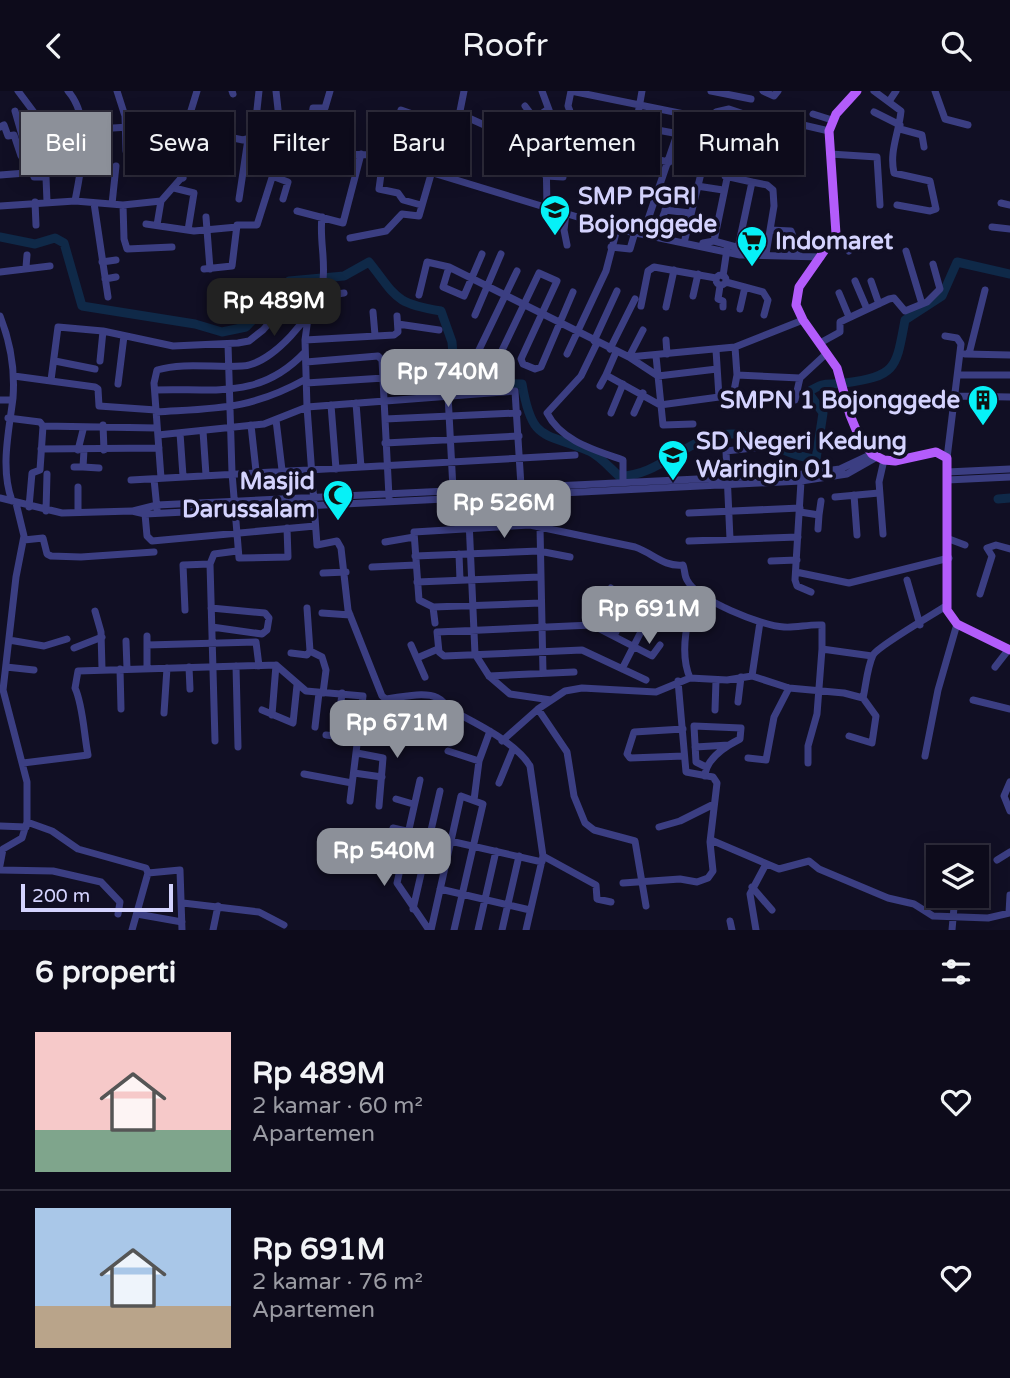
<!DOCTYPE html>
<html lang="id">
<meta charset="utf-8">
<style>
body{margin:0;font-family:"Varela Round",sans-serif;background:#1b1928;color:#f1f3f6;height:100vh;display:flex;flex-direction:column;font-size:26px;white-space:nowrap}
*{box-sizing:border-box;margin:0}
p{font-size:23px;color:#9a9ba3}
.icon{flex:none;width:38px;height:38px;fill:none;stroke:currentColor;stroke-width:2;stroke-linecap:round;stroke-linejoin:round}
.map{position:relative;height:839px;overflow:hidden}
.drawer{display:flex;flex-direction:column;background:#0d0b1b;flex:1}
.drawer>*{flex:none}
.top-card{position:absolute;left:21px;top:21px;width:970px;height:63px;display:flex;gap:14px}
.buttons{position:absolute;left:926px;top:754px;display:grid;gap:14px}
.buttons a{display:grid;place-items:center;width:63px;height:63px;border-radius:0px;background:#0d0b1b;box-shadow:0 4px 18px #0003,0 0 0 2px #2d2b3a;font-size:35px}
.scale{position:absolute;left:21px;bottom:18px;width:152px;box-sizing:border-box;padding-left:7px;border:4px solid #d4d3fe;border-top:0;font-size:19px;line-height:24px;white-space:nowrap;color:#d4d3fe;-webkit-text-stroke:5px #110f24;paint-order:stroke}
.price{position:absolute;translate:-50% -60px;padding:0 16px;border-radius:14px;background:#8c9099;color:#fff;font-size:23px;line-height:46px;filter:drop-shadow(0 2px 4px #0008)}
.price::after{content:'';position:absolute;left:50%;top:42px;width:21px;height:16px;margin-left:-10px;background:inherit;clip-path:polygon(0 0,100% 0,50% 100%)}
.price.active{background:#222;color:#fff}
ul{padding:0;list-style:none}
li{display:flex;align-items:center;gap:21px;height:175px;padding:0 35px}
li+li{border-top:2px solid #2d2b3a}
li span{display:grid;place-items:center;flex:none;width:196px;height:140px;border-radius:0px;color:#555}
li>.icon{margin-inline-start:auto}
span .icon{width:84px;height:84px;fill:#fffc;stroke-width:1}
li b{font-size:30px}
h2{display:flex;justify-content:space-between;align-items:center;height:84px;padding:0 35px;font-size:30px}
.pill{padding:0 24px;border-radius:0px;background:#0d0b1b;box-shadow:0 4px 18px #0003,0 0 0 2px #2d2b3a;font-size:24px;line-height:63px}
.pill.active{background:#8c9099;color:#fff}
header{display:flex;justify-content:space-between;align-items:center;height:91px;padding:0 35px;background:#0d0b1b;font-size:32px;font-weight:600}
.map>svg:first-child{display:block}
.lines{fill:none;stroke-linecap:round;stroke-linejoin:round}
.river{stroke:#0f2948;stroke-width:9}
.minor{stroke:#3b3e82;stroke-width:7}
.major{stroke:#b35cfb;stroke-width:9}
.labels{text-anchor:middle;dominant-baseline:central;stroke-width:7;stroke-linejoin:round;paint-order:stroke}
.poi-label{font-size:24px;font-weight:bold;fill:#d4d3fe;stroke:#110f24;text-anchor:start}
</style>
<header><svg class="icon" aria-label="back" viewBox="0 0 24 24"><path d="M15 5l-7 7 7 7"/></svg>Roofr<svg class="icon" aria-label="search" viewBox="0 0 24 24"><circle cx="10" cy="10" r="6"/><path d="M15 15l6 6"/></svg></header>
<div class="map">
<svg width="1010" height="839" viewBox="0 0 1010 839">
<rect width="100%" height="100%" fill="#110f24"/>
<g class="lines">
<path class="river" d="M0,146l35,7 20,-6 9,5 18,63 113,18 27,8 24,-5 43,-46 55,-5 25,-14c28,35 24,41 72,49l11,31 2,27 11,13 57,2c10,58 21,48 67,67 11,5 21,17 30,25 42,1 71,-44 115,-42 29,1 53,23 82,25l7,-46 -15,-21c20,-12 17,-6 37,-9 52,-7 51,-15 60,-63l37,-24 15,-34 53,12
M998,408l12,-1"/>
<path class="minor" d="M18,0l18,24 -2,5 7,30
M68,0c25,29 13,77 7,110
M117,0l8,25 1,35 19,1 -1,-27
M232,0l1,3
M542,0l10,27 -6,35 1,55
M571,0l113,23 -41,120
M571,0l-3,15 3,8 108,20
M711,0l40,8
M763,0l11,5 4,-5
M874,0l27,20c-2,22 -12,40 -7,62l36,8 6,28 -6,2 -33,-6
M935,0l10,28 23,6
M890,9l6,-9
M525,15l9,12
M401,19l23,8 -6,20 6,8 -6,22
M15,20l19,66h12l1,25
M874,21l26,13
M47,23l5,17 8,1 -2,16
M460,23l44,20 13,-3 31,-22
M813,23l19,6
M803,34l26,6
M0,36l4,-2 4,11 6,-1 7,21 29,-7 33,3
M107,36l2,37
M618,37l20,3
M900,38l22,6 2,12
M82,39l93,-6 44,11
M711,39l24,10 -21,101
M254,47l5,-47
M308,52l5,-35h12l5,-17
M162,61l4,-28
M340,63l7,-30 -4,-7
M629,63l40,8
M631,63l11,-63
M830,63l47,3 3,48
M383,68l-4,30 19,4 5,7 18,5
M441,83l14,-38 9,-45
M0,84l26,-2
M272,85l16,6 -5,17
M546,85l17,1
M725,85l27,6 -14,66
M183,87l-10,-9 24,-78
M752,91l15,3 6,5 1,16 -8,48
M697,95l26,4
M174,97l20,5 -6,37
M239,108l9,-60
M35,111l1,23
M94,112l14,94
M1001,112l9,2
M112,113l4,-38
M123,114l1,34 3,10 45,-2
M0,115l75,-5 48,4 38,-4 58,-66 24,5 22,-6 18,2 57,18 34,1 243,74 123,26 81,2
M665,119l25,3
M297,120l46,12 18,-69
M566,122l-2,17 3,15
M206,126l4,52
M146,133l48,7 43,-4
M157,134l4,-24
M992,136l18,2
M770,139l21,1 8,21 -8,2
M836,143l13,17
M667,144l-7,-3 -1,-6 10,-25
M350,147l36,-7 16,-17 17,2 13,-45
M685,148l31,-127 13,-3 15,5
M703,152l11,-2 44,12
M611,156l19,2 5,-17
M906,160l16,53
M102,171l14,-2
M26,176l1,-12
M449,176l-6,20 21,9 18,-42
M204,178l28,-3 5,-41h20l25,-79 -6,-55
M517,180l-39,81 -1,14 9,5 9,-6 44,-92 18,8 -36,78 2,5 12,5 6,-2 32,-75
M0,181l50,-6
M716 189a5 5 0 1 1 10 0a5 5 0 1 1-10 0Z
M723,185l4,-27
M105,188l11,-2
M855,190l12,28
M871,190l8,23
M726,191l37,10 5,8 -4,15
M720,195l-2,13 5,2v6
M839,202l10,24
M419,204l8,-33 22,5 180,90 106,-10 68,-27
M693,205l5,-22
M318,206l26,-4
M641,215l7,-35 6,-4 62,11
M666,216l8,-37
M740,218l5,-22
M373,221l2,23
M475,224l26,-61
M0,225c10,25 15,55 13,82 -4,33 -13,70 -1,103
M308,227l-3,22 2,67 10,138 20,-4 4,7 7,62 34,86 4,3c44,-7 70,-12 64,44
M398,233l41,6
M643,239l-14,27 29,19 59,-7
M945,245l12,2 4,6 -14,114
M305,249l89,-5 4,-3 -1,-16
M666,249l1,14
M594,250l23,-50
M597,252l-16,33 -34,37c14,28 48,37 76,47v21
M820,252l20,-11v-10l49,-23 5,-1 11,13 22,-9 13,-13 -7,-25
M228,253l4,129 7,85 49,-1 -1,-29
M610,258l25,-50
M616,261l-10,23 54,30 59,-8 -3,-47
M567,263l39,-83 11,-42
M965,263l45,1
M969,263l16,-64
M656,265l7,69 30,-1
M55,270l40,8
M100,270l3,-30
M306,271l72,-6 4,4 7,137
M737,284l63,3
M959,284h51
M14,285l81,11 3,2 1,17 57,4
M51,289l7,-53 45,4 70,15 65,-3 11,-2 14,-11 36,-41h22
M306,292l78,-5
M118,293l6,-48
M600,295l6,-11
M155,299c60,-2 105,10 150,-38
M448,304l5,94
M733,305l4,-21 -2,-28
M957,305l53,1
M0,309h12
M795,309l5,-22 27,-25
M356,312l5,64
M331,314l5,64
M156,321c62,-4 94,-2 150,-33
M611,322l12,-29
M634,322l9,-20
M8,327l32,4 3,4 114,2
M385,328l133,-6
M276,329l6,50
M103,334l1,25
M251,334l5,46
M203,340l3,44
M180,342l3,43
M158,344l106,-11 43,-17 208,-16 6,95
M385,352l134,-7
M41,358l118,-1
M78,359l5,-20
M74,376h9l1,-17
M83,376l16,1
M947,381l63,-3
M161,387l-7,-95 3,-13c27,-8 58,-2 85,-4 30,-1 73,-52 80,-80 5,-21 -3,-46 0,-69
M154,388l3,30
M131,389l444,-25
M947,389l63,-3
M801,390l-6,99 2,6 14,6
M78,396v25
M854,404l3,40
M835,406l44,-4
M0,407l62,15 70,-2 13,3 656,-33 46,-7 30,-17
M468,407l7,156 14,22 21,18 41,6
M29,416l3,-34 8,-3 3,-44
M46,420l1,-37
M133,420l24,-6 645,-31 38,-5 32,-15
M800,421l19,3 -1,14
M689,422l111,-5
M145,423l2,22 5,5 163,-15
M819,424l2,-14
M540,436l3,146
M883,443l-4,-52 5,-22
M730,448l-4,-88 44,-5
M949,448l16,6
M24,449l19,-2 4,16 4,2 30,1 73,-5
M689,450l109,-4
M385,451l29,-5
M459,463l1,26
M415,465l124,-5 31,6
M771,470l26,-1
M372,476l44,-2
M796,481l53,11 100,-25
M323,482l23,-1
M907,489l13,45
M417,491l123,-5
M980,503l12,-38 -5,-8 9,-3 14,4
M541,512l-108,4 -14,-7 -5,-68 116,-7 105,22c18,6 28,20 48,18 2,4 1,10 4,15 10,20 75,46 97,47 12,1 25,-3 38,-2v24
M433,516l2,16
M211,517l54,5 4,5 -2,12 -5,4 -50,-7
M307,517l3,43
M185,519l-2,-45 27,-1
M95,520l6,21 1,37
M322,522l28,2
M592,534l19,-37
M147,545v32
M614,545l18,-37
M9,549l35,6 23,-7
M126,550l1,28
M147,554l109,-3 3,24
M411,554l14,32
M74,557l28,-11
M291,562l16,2 3,-4 12,6 4,13 -3,23
M417,567l21,-9
M236,575l2,81
M6,576l28,3
M189,576l1,22
M995,576l14,-18
M120,578l1,40
M622,578l29,-57
M489,585l85,-4
M752,585l8,-54
M690,587c-11,-25 -3,-63 8,-87
M646,589l-64,-30 -138,6 -5,-4 -2,-20 155,-7 60,31 8,-11
M863,607c3,-13 4,-30 10,-43 5,-9 59,-40 73,-49
M973,609l37,9
M738,611l3,-25
M447,617c25,13 69,34 83,58l13,90 -17,74
M538,618l29,43 7,44 11,27 9,7 41,11 11,65
M262,619l31,13 4,-38
M715,619l1,-30
M164,622l3,-45
M272,624l4,-50
M315,636l4,-34
M683,638l-49,3 -7,22 3,4 54,-2
M326,644l33,4
M337,646l5,-44
M215,650l-5,-177 4,-10 23,-3
M502,650l36,-32 27,-18 17,-3 74,4 34,-14 37,2 25,-4 37,12 55,5 19,5 13,18 -4,27 -23,-7
M695,656l34,-2
M448,660l31,10
M357,662l26,5 -4,48
M925,665l13,-66 19,-66
M748,667l18,2 8,-43 15,-29
M23,672l65,-8c-4,-20 -5,-50 -13,-67l3,-17 198,-6 30,26 57,5 -13,105
M808,672v-17l9,-32 5,-65 50,7
M354,682l28,4
M304,683l48,9
M705,685c1,-17 21,-30 35,-37l1,-11 -47,-2 2,36 10,5
M420,689l-23,103 32,47
M1010,691l-6,14 6,15
M499,692l14,-34
M396,708l17,5
M474,709l5,-39 11,-30
M27,731l25,9 26,18 68,19 2,5 -16,57
M0,735l26,1
M659,736l21,-6 34,-17
M393,737l149,34
M711,749l68,29 30,-8 10,8 69,29 26,6 19,12 55,2 22,-5
M543,765l53,29 1,14 14,3
M997,769l13,-8
M0,774l3,-16 19,-11 5,-16v-40l-24,-92 13,-113 8,-41 -8,-33
M0,779l53,1 48,11 19,20 -2,12
M148,782l32,-3 2,60
M623,792l57,-4 17,3 11,-4 5,-7 -3,-29 7,-59 -4,-6 -27,-5 -8,-91
M752,796l20,23
M440,798l90,21
M934,800l4,1
M183,812l76,9 25,13
M413,818l27,-118
M1009,822l1,-18
M137,823l45,8
M730,830l2,9
M213,839l5,-24
M431,839l30,-134 22,8 -29,126
M478,839l18,-79
M502,839l17,-74
M756,839l-6,-36 16,-30
M952,839l3,-34"/>
<path class="major" d="M857,0l-21,23 -7,17 7,103 -37,53 -3,18 7,15 34,48 13,47 7,17 15,22 12,6 11,1 41,-9 11,6v152l10,14 53,26"/>
</g>
<defs>
<g id="school-pin" transform="scale(1.575)"><path d="M0 17L-7.5 6A9.5 9.5 0 1 1 7.5 6Z" fill="#06f1f7" stroke="#110f24"/><path d="M0-5L7-2L0 1L-7-2ZM-4 1L0 2.5L4 1V4Q0 6-4 4Z" fill="#111"/></g>
<g id="supermarket-pin" transform="scale(1.575)"><path d="M0 17L-7.5 6A9.5 9.5 0 1 1 7.5 6Z" fill="#06f1f7" stroke="#110f24"/><path d="M-6-5.5h2.5l.6 2H6L4.5 2H-2.5L-4.4-4H-6ZM-1.5 3.2a1.3 1.3 0 1 0 .1 0ZM3 3.2a1.3 1.3 0 1 0 .1 0Z" fill="#111"/></g>
<g id="building-pin" transform="scale(1.575)"><path d="M0 17L-7.5 6A9.5 9.5 0 1 1 7.5 6Z" fill="#06f1f7" stroke="#110f24"/><path d="M-4-6H4V6H1V3H-1V6H-4ZM-2.5-4.3h1.7v1.8h-1.7ZM.8-4.3h1.7v1.8H.8ZM-2.5-1h1.7V.8h-1.7ZM.8-1h1.7V.8H.8Z" fill="#111"/></g>
<g id="mosque-pin" transform="scale(1.575)"><path d="M0 17L-7.5 6A9.5 9.5 0 1 1 7.5 6Z" fill="#06f1f7" stroke="#110f24"/><path d="M3.5-4.9A6 6 0 1 0 3.5 4.9A5 5 0 1 1 3.5-4.9Z" fill="#111"/></g>
</defs>
<g fill-rule="evenodd">
<use href="#school-pin" x="555" y="119"/>
<use href="#supermarket-pin" x="752" y="150"/>
<use href="#building-pin" x="983" y="309"/>
<use href="#school-pin" x="673" y="364"/>
<use href="#mosque-pin" x="338" y="404"/>
</g>
<g class="labels">
<g class="poi-label">
<text x="578" y="105">SMP PGRI<tspan x="578" dy="28">Bojonggede</tspan></text>
<text x="775" y="150">Indomaret</text>
<text x="960" y="309" text-anchor="end">SMPN 1 Bojonggede</text>
<text x="696" y="350">SD Negeri Kedung<tspan x="696" dy="28">Waringin 01</tspan></text>
<text x="315" y="390" text-anchor="end">Masjid<tspan x="315" dy="28">Darussalam</tspan></text>
</g>
</g>
</svg>
<div class="buttons">
<a><svg class="icon" aria-label="layers" viewBox="0 0 24 24"><path d="M12 4l9 5-9 5-9-5zM3 14l9 5 9-5"/></svg></a>
</div>
<div class="scale">200 m</div>
<b class="price active" style="left:274px;top:247px">Rp 489M</b>
<b class="price" style="left:448px;top:318px">Rp 740M</b>
<b class="price" style="left:504px;top:449px">Rp 526M</b>
<b class="price" style="left:649px;top:555px">Rp 691M</b>
<b class="price" style="left:397px;top:669px">Rp 671M</b>
<b class="price" style="left:384px;top:797px">Rp 540M</b>
<div class="top-card">
<a class="pill active">Beli</a>
<a class="pill">Sewa</a>
<a class="pill">Filter</a>
<a class="pill">Baru</a>
<a class="pill">Apartemen</a>
<a class="pill">Rumah</a>
</div>
</div>
<section class="drawer">
<h2>6 properti<svg class="icon" aria-label="filters" viewBox="0 0 24 24"><path d="M4 7h16M4 17h16"/><circle cx="9" cy="7" r="2"/><circle cx="15" cy="17" r="2"/></svg></h2>
<ul>
<li><span style="background:linear-gradient(#f6c9c9 70%,#7fa58c 0)"><svg class="icon" aria-label="home" viewBox="0 0 24 24"><path d="M3 11l9-7 9 7M6 9v11h12V9"/></svg></span><div><b>Rp 489M</b><p>2 kamar · 60 m²</p><p>Apartemen</p></div><svg class="icon" aria-label="heart" viewBox="0 0 24 24"><path d="M12 20l-8-8c-3-5 5-10 8-4 3-6 11-1 8 4z"/></svg></li>
<li><span style="background:linear-gradient(#a9c7e8 70%,#b9a48a 0)"><svg class="icon" aria-label="home" viewBox="0 0 24 24"><path d="M3 11l9-7 9 7M6 9v11h12V9"/></svg></span><div><b>Rp 691M</b><p>2 kamar · 76 m²</p><p>Apartemen</p></div><svg class="icon" aria-label="heart" viewBox="0 0 24 24"><path d="M12 20l-8-8c-3-5 5-10 8-4 3-6 11-1 8 4z"/></svg></li>
</ul>
</section>
